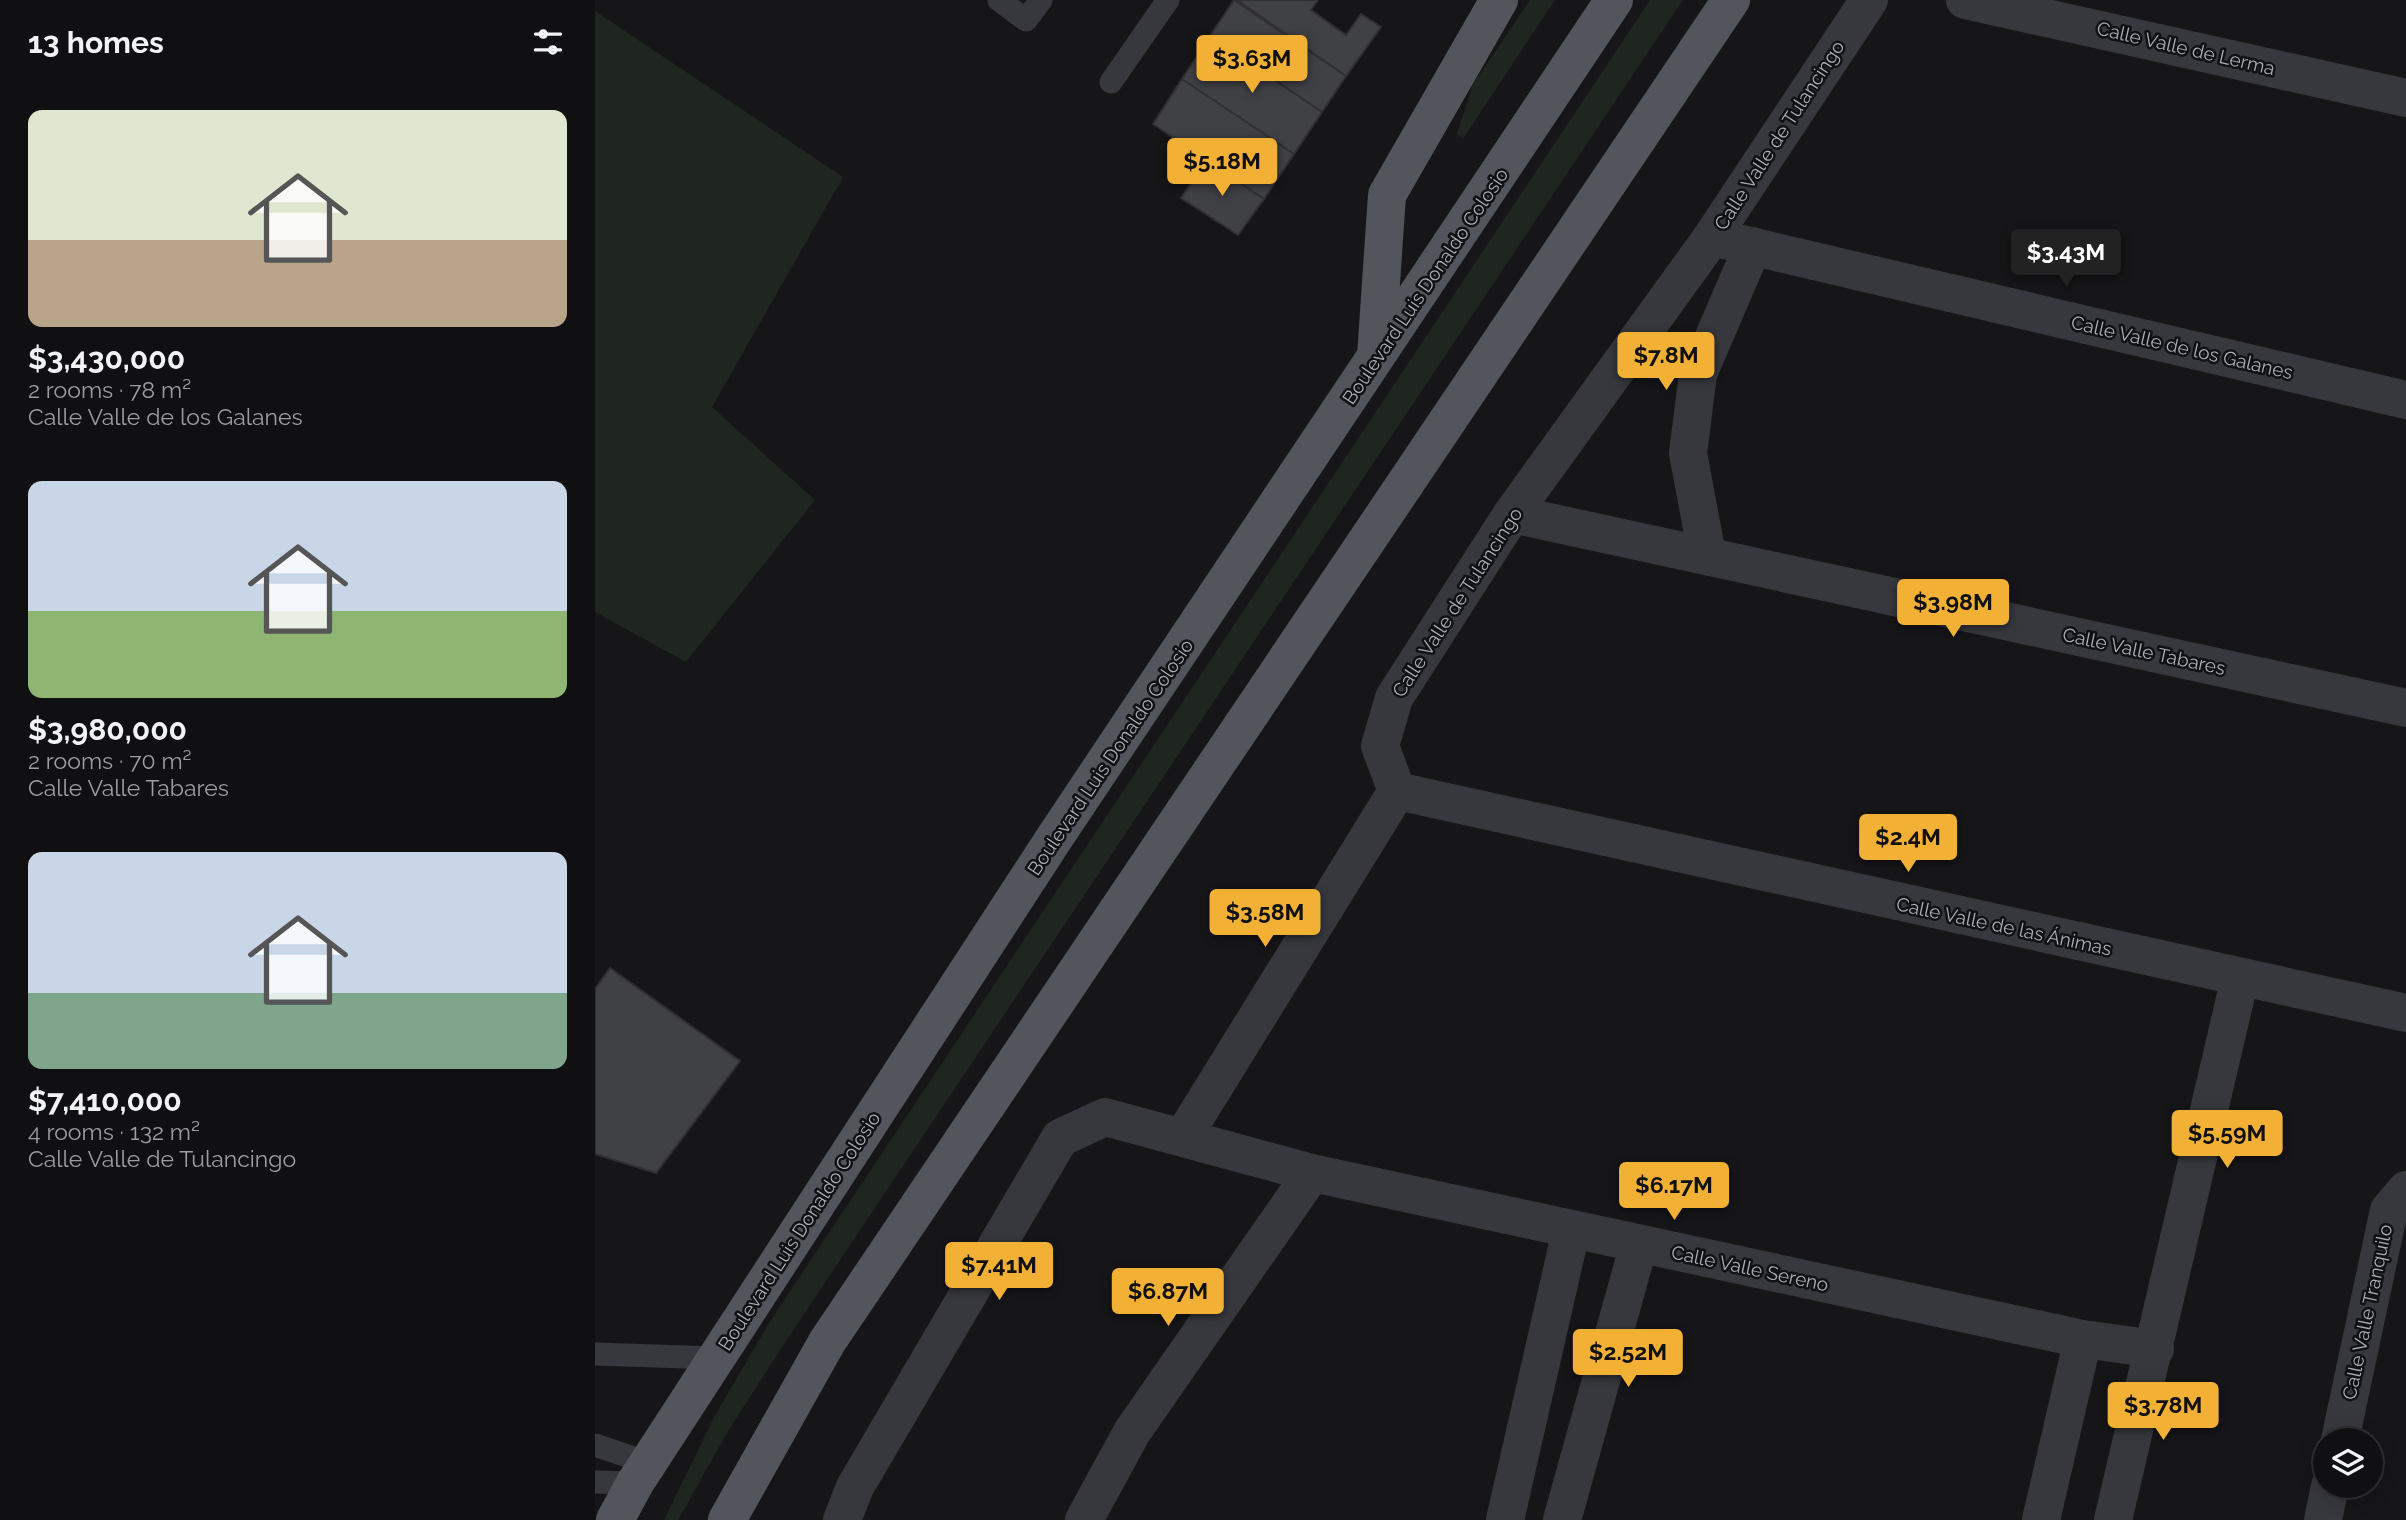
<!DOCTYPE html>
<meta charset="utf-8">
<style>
body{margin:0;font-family:Raleway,sans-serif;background:#1e1e20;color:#f1f3f6;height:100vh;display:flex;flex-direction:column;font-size:26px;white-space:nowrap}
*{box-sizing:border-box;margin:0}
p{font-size:23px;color:#9c9d9f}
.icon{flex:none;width:38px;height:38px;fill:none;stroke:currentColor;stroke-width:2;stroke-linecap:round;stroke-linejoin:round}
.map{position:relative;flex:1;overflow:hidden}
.details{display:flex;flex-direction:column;background:#101012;width:595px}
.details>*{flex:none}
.tools{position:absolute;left:1718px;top:1428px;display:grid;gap:14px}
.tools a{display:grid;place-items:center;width:70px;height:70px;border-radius:50%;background:#101012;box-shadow:0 4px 18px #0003,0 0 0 2px #303032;font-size:35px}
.price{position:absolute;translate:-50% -60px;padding:0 16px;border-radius:7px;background:#f2b134;color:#111;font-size:23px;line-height:46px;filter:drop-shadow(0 2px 4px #0008)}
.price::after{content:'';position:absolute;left:50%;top:42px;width:21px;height:16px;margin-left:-10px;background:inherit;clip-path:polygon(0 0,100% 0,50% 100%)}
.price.active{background:#222;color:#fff}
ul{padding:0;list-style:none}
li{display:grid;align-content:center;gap:14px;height:371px;padding:0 28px}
li span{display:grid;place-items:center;height:217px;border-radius:14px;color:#555}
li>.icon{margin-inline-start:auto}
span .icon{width:126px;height:126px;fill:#fffc;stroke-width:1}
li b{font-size:30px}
h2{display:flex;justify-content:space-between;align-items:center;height:84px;padding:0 28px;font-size:30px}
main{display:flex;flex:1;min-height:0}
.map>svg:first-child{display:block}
.green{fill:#1e261f}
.building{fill:#404145;stroke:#303034;stroke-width:2}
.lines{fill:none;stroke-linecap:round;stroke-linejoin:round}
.service{stroke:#37383d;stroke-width:23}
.minor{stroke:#37383d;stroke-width:38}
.primary{stroke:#53555c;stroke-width:38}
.labels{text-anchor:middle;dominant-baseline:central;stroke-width:5;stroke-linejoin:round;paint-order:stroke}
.street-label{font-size:19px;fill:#a8adb8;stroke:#111113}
</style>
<main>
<section class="details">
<h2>13 homes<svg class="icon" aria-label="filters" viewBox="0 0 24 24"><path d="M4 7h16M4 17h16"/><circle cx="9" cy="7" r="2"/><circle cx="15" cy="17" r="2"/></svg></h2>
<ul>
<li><span style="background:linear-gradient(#dfe7d0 60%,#b9a48a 0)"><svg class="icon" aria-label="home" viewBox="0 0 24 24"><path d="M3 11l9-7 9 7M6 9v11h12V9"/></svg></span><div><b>$3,430,000</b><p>2 rooms · 78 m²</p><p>Calle Valle de los Galanes</p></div></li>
<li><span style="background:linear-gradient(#c9d6e8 60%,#8fb573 0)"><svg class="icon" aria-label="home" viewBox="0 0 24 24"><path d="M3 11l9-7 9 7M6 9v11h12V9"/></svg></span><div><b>$3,980,000</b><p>2 rooms · 70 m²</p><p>Calle Valle Tabares</p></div></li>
<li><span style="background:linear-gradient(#c9d6e8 65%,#7fa58c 0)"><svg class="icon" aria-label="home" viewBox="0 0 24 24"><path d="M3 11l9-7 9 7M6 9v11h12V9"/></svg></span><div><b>$7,410,000</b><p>4 rooms · 132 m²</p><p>Calle Valle de Tulancingo</p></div></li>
</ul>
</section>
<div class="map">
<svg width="1811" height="1520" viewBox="0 0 1811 1520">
<rect width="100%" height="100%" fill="#161618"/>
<path class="green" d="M935,0h25l-92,139 -6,-5 16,-50z
M1055,0h33l-895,1338 -58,90 -52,92h-14l50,-103 55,-94z
M0,11l248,166 -131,230 103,93 -129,162 -91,-50z"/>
<path class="building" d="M639,0l112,76 -24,36 -112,-76z
M642,0h81l-7,10 35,25 15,-21 20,13 -35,49z
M615,36l112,76 -28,42 -112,-75z
M587,79l112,75 -30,45 -111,-75z
M612,160l57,39 -26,36 -57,-37z
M15,968l130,93 -84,112 -61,-19v-165z"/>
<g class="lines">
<path class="service" d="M404,0l27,20 15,-20
M516,82l57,-82
M0,1354l121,4
M0,1445l53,18
M0,1482l40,1"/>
<path class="minor" d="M1370,0l441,98
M1117,237l694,163
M917,514l894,194
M1112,555l-19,-102 10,-79 55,-128
M802,791l1009,222
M802,791l-17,-45 14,-48 118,-184 200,-277 157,-237
M588,1137l214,-346
M1745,1440l49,-230 17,-20
M247,1520l13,-33 205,-349 45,-21 207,56 771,166 72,10
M489,1520l48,-88 180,-259
M910,1520l66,-289
M967,1520l77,-276
M1446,1520l42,-181
M1518,1520l127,-542
M1728,1520l7,-34"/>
<path class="primary" d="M781,356l11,-161 112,-195
M20,1520l20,-37 420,-646 559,-837
M132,1520l100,-178 904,-1342"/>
</g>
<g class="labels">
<g class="street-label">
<text transform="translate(1591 48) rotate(13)">Calle Valle de Lerma</text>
<text transform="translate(1184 135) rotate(-57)">Calle Valle de Tulancingo</text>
<text transform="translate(830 286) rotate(-56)">Boulevard Luis Donaldo Colosio</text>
<text transform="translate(1587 347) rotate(13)">Calle Valle de los Galanes</text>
<text transform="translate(862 602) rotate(-57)">Calle Valle de Tulancingo</text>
<text transform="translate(1549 651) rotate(12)">Calle Valle Tabares</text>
<text transform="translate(515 757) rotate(-56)">Boulevard Luis Donaldo Colosio</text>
<text transform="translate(1409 926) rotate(12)">Calle Valle de las Ánimas</text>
<text transform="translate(204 1231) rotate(-57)">Boulevard Luis Donaldo Colosio</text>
<text transform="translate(1155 1268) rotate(12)">Calle Valle Sereno</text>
<text transform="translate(1772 1312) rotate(-78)">Calle Valle Tranquilo</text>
</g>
</g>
</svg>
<div class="tools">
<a><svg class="icon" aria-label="layers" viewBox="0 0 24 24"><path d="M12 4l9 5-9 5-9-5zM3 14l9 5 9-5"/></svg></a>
</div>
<b class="price" style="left:657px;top:95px">$3.63M</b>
<b class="price" style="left:627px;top:198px">$5.18M</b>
<b class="price active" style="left:1471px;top:289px">$3.43M</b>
<b class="price" style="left:1071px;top:392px">$7.8M</b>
<b class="price" style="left:1358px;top:639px">$3.98M</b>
<b class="price" style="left:1313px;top:874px">$2.4M</b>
<b class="price" style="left:670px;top:949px">$3.58M</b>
<b class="price" style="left:1632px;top:1170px">$5.59M</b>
<b class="price" style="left:1079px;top:1222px">$6.17M</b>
<b class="price" style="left:404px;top:1302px">$7.41M</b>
<b class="price" style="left:573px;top:1328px">$6.87M</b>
<b class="price" style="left:1033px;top:1389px">$2.52M</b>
<b class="price" style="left:1568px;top:1442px">$3.78M</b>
</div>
</main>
